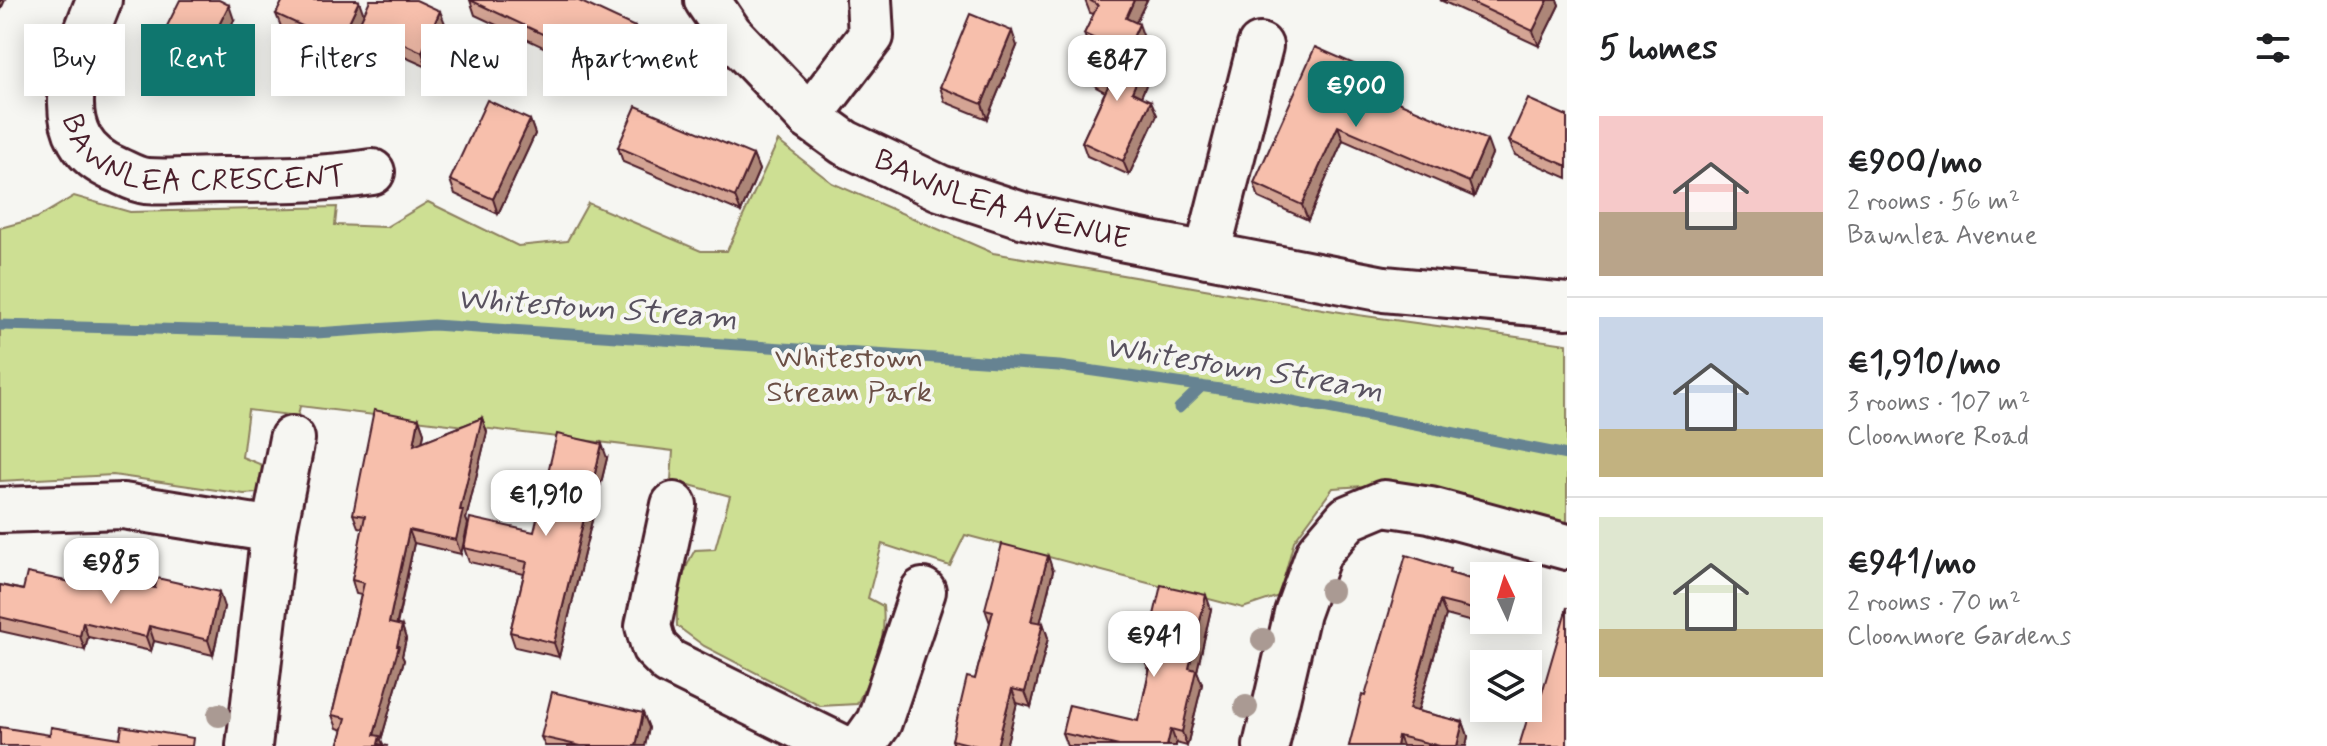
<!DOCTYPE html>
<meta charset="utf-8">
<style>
body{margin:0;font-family:Mynerve,sans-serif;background:#f2f2f2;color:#202124;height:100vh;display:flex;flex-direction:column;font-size:30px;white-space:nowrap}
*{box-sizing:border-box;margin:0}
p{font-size:26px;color:#757577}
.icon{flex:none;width:44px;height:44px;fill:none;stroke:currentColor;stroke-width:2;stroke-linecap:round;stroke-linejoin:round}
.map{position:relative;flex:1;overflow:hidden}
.panel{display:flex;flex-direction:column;background:#fff;width:760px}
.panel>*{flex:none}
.banner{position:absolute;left:24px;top:24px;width:760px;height:72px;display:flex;gap:16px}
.needle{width:52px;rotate:356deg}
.tools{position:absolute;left:1470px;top:562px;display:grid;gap:16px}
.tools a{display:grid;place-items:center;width:72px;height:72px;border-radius:0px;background:#fff;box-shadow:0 4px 20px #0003;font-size:40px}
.price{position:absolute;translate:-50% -68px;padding:0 18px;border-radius:16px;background:#fff;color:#222;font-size:26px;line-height:52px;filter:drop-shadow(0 2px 4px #0008)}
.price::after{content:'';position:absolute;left:50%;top:48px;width:24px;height:18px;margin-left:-12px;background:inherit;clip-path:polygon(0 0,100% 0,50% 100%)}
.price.active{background:#0f766e;color:#fff}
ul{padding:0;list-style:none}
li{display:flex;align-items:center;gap:24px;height:200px;padding:0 32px}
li+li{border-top:2px solid #e0e0e0}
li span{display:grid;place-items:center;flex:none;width:224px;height:160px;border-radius:0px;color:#555}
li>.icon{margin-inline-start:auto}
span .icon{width:96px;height:96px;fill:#fffc;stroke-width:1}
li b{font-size:34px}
h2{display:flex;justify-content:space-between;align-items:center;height:96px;padding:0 32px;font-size:34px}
.tag{padding:0 28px;border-radius:0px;background:#fff;box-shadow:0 4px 20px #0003;font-size:28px;line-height:72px}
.tag.active{background:#0f766e;color:#fff}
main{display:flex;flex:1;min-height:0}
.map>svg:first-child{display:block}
.green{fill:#cddf93;stroke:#8c7f5f;stroke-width:2}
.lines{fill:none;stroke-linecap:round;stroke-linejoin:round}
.stream{stroke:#668392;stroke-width:11}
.minor-casing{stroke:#4a1f2b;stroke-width:50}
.minor{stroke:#f6f6f2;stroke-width:44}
.tree{fill:#aa9a93}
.wall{fill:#d4a494;stroke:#4a1f2b;stroke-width:2}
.shaded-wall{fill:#ad8678;stroke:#4a1f2b;stroke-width:2}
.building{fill:#f7bfac;stroke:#4a1f2b;stroke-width:2}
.labels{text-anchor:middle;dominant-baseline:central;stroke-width:8;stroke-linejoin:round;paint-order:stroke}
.street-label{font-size:30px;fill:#4a1f2b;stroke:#f6f6f2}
.park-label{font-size:30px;fill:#6b4f45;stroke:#f6f6f2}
.water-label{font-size:32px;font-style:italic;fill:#58515f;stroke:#f6f6f2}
</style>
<main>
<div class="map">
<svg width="1567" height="746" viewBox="0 0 1567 746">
<rect width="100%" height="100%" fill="#f6f6f2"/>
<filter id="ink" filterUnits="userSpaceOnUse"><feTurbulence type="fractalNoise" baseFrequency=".0125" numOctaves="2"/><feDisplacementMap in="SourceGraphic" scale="16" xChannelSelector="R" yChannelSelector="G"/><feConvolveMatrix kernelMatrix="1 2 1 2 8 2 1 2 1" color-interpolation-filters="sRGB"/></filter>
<g filter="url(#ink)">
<path class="green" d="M778,141l54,42 161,70 365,62 209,29v184l-171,-44 -63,4 -39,53 -15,55 -36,12 -278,-73 -15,31 -68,-22 -14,54 15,8c4,36 -10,66 -26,98l-37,2 -116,-60 -27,-20c-1,-27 4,-53 18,-76l20,-1 15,-53 -59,-16 2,-29 -373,-45 -2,10 -50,-6 -6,47 25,10 -3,14 -7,12 -13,1 -131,-19 -113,6v-253l37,-10 37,-22 56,16 207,-5 -2,18 51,2 42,-25 90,44 49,-5 21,-38 113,48h26z"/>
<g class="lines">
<path class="stream" d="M0,325l316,8 117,-8 626,41 203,29 305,60
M1179,408l23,-22"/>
<g class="minor-casing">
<g id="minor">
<path id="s1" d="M99,0c-22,56 -58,139 18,170 9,4 19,10 29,11 24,2 49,-1 73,-1 52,0 102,0 153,-8"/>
<path id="s2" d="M707,0l23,34 79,83 36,26 95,45 85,28 95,22 264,51 183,17"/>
<path d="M809,117l62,-81 -2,-36"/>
<path d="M1207,255l53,-209"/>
<path d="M674,505l-26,121 6,21 15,15 170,84"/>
<path d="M0,510l123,-4 151,24"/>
<path d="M249,746l25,-216 18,-91"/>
<path d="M862,746l17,-24 44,-131"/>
<path d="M1266,746l31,-133 22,-61 29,-34 36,-15 46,7 137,37"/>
</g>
</g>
<use href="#minor" class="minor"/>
</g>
<g class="tree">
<circle cx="1331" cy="591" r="12"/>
<circle cx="1263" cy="640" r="12"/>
<circle cx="1246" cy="707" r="12"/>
<circle cx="219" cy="715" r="12"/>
</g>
<path class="wall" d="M470,0l165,27 5,15 -20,41 -145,-68z
M1085,0h62l-11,22 8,16 -8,20 14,18 -9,20 16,19 -28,60 -42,-19 -5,-14 23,-50 -9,-5 -6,-14 9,-20 -9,-4 -6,-15 10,-20 -4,-1z
M1440,0h117l2,5 -20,41z
M276,14h87l83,12 -19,41 -63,-28 -5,-13 -14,31 -63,-28z
M234,20l-31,62 -41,-21 -5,-15z
M1017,46l-30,73 -42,-17 -5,-15z
M1369,83l-3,6 126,65 -18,43 -131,-57 -35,80 -49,-22 -5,-15z
M1567,116v62l-52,-23 -6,-14z
M530,120l5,14 -37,80 -43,-20 -5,-14z
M618,147l135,8 6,15 -18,42 -118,-50z
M482,418l5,14 -21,87 2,5 -7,30 -47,-11 -17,82 5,1 4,13 -4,17 2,4 -23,80 2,5 -45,1 5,-16 -6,-2 -5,-13 29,-120 -5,-1 -4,-14 11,-52 -5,-1 -5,-13 66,-95 5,14 -2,9z
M607,458l-48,199 -44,-10 -5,-15 14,-58 -55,-12 -5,-14 70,-16z
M1053,571l-13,52h3l5,15 -17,69 -14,-4 -11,43h-52l-2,-6 23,-61 15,-56 -5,-14z
M1452,574l32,9v37h21l-3,10 -56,-15 -28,96 45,11 5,14 -2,10h-117l16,-50z
M0,585l23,5 201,17 -11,48 -59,-14 -3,10 -63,-14 -3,13 -85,-19z
M1211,609l-14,62 5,13 -15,62 -11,-3v3h-109l-5,-13 76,-12 11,-50 -5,-13z
M643,713l6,15 -4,18h-100l-4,-9z"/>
<path class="shaded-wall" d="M0,0h5l-5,11z
M1134,0h13l-16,32 -5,-14z
M1548,0h9l2,5 -20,41 -6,-15z
M359,1l5,14 -19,42 -6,-14z
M229,5l5,15 -31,62 -5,-15z
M440,11l6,15 -19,41 -5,-15z
M1139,24l5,14 -13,30 -5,-15z
M635,27l5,15 -20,41 -5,-15z
M1012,31l5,15 -30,73 -5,-15z
M1145,62l5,14 -13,30 -5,-14z
M1363,68l6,15 -8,16 -5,-15z
M1151,101l6,14 -28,60 -6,-14z
M530,120l5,14 -37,80 -5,-15z
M1338,126l5,14 -35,80 -6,-15z
M1487,140l5,14 -18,43 -5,-15z
M753,155l6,15 -18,42 -6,-15z
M482,418l5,14 -21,87 2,5 -7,30 -5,-14 4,-30z
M419,419l5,14 -5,25 -5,-13z
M602,444l5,14 -48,199 -5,-14z
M409,530l5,13 -20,93 -5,-13z
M1048,556l5,15 -16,65 -6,-15z
M219,592l5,15 -11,48 -5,-15z
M1206,595l5,14 -14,62 5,13 -15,62 -5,-14 7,-64z
M1440,601l6,14 -32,108 -5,-14z
M1499,620h6l-3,10z
M83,622l5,15 -3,13 -5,-14z
M1043,623l5,15 -17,69 -6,-15z
M149,626l5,15 -3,10 -5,-14z
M402,626l4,13 -4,17 2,4 -23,80 3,6h-6l-4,-11z
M1012,689l5,14 -11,43h-9z
M643,713l6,15 -4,18h-9z
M1463,722l5,14 -2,10h-9z
M1171,729l5,14v3h-9z
M1398,736l4,10h-6z"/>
<path class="building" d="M180,0h39l10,5 -31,62 -41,-21z
M283,0h74l2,1 -20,42 -63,-29z
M370,0h46l24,11 -18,41 -63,-28z
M470,0h107l58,27 -20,41z
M1089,0h45l-8,18 13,6 -13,29 -42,-19 14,-29z
M1466,0h82l-15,31z
M970,14l42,17 -30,73 -42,-17z
M1103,43l42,19 -13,30 19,9 -28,60 -41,-19 28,-60 -20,-9z
M1315,47l48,21 -7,16 131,56 -18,42 -131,-56 -36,79 -48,-22z
M1528,99l39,17v50l-58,-25z
M487,100l43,20 -37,79 -43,-19z
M636,106l117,49 -18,42 -117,-50z
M374,410l45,9 -5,26 68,-27 -22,92h3l-7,30 -47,-10 -20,93 13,3 -5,20h2l-25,89 6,1 -2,8 10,2h-50l8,-28 -14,-3 32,-132 -12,-3 13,-64 -12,-2z
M557,434l45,10 -48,199 -44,-11 17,-70 -63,-14 6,-30 64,14z
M1002,544l46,12 -17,65 12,2 -18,69 -13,-3 -15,57h-20l-25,-6 15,-63 8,2 18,-68 -8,-2z
M1406,555l44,14 -1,4 35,10v29l-44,-11 -31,108 54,13 -6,24h-17l-42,-10 -2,10h-47l13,-51 3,1z
M27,573l63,13 2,-12 63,14 2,-10 62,14 -11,48 -59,-14 -3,11 -63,-15 -3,14 -80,-19v-32l23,5z
M1161,585l45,10 -17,73 7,2 -14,62 -11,-3 -4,17h-48l-57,-13 7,-28 69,16 14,-61 -8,-2z
M1567,607v139h-48l17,-55 6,2z
M552,692l91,21 -7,33h-55l-40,-9z
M122,726l71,12 -1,8h-192v-19l50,8 1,-8 69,11z"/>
</g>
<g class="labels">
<g class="street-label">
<text stroke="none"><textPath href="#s1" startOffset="272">BAWNLEA CRESCENT</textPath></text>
<text stroke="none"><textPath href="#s2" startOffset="368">BAWNLEA AVENUE</textPath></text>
</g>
<g class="park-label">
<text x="849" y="358">Whitestown<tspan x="849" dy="34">Stream Park</tspan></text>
</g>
<g class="water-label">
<text transform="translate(597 309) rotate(4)">Whitestown Stream</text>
<text transform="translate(1244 369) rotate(9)">Whitestown Stream</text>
</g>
</g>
</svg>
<div class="tools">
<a><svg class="needle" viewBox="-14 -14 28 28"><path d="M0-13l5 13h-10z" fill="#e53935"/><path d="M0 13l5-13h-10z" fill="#757577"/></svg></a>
<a><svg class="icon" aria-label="layers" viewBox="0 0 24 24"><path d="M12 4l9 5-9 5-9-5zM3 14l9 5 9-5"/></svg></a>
</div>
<b class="price" style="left:1117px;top:103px">€847</b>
<b class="price active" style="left:1356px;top:129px">€900</b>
<b class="price" style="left:546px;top:538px">€1,910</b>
<b class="price" style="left:111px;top:606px">€985</b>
<b class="price" style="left:1154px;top:679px">€941</b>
<div class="banner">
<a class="tag">Buy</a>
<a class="tag active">Rent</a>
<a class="tag">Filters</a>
<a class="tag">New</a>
<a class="tag">Apartment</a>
</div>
</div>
<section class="panel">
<h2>5 homes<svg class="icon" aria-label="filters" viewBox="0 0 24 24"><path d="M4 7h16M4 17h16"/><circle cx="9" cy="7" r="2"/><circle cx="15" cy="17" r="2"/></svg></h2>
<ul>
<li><span style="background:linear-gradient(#f6c9c9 60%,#b9a48a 0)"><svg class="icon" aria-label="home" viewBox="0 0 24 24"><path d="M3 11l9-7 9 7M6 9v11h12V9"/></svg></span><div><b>€900/mo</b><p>2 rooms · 56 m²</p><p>Bawnlea Avenue</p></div></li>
<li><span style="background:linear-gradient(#c9d6e8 70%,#c2b280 0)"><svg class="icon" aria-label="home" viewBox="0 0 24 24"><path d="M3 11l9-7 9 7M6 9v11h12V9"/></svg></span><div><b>€1,910/mo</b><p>3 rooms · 107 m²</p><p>Cloonmore Road</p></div></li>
<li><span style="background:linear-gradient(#dfe7d0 70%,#c2b280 0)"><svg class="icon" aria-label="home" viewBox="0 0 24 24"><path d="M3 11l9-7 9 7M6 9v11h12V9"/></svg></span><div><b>€941/mo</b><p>2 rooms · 70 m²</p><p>Cloonmore Gardens</p></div></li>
</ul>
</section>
</main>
